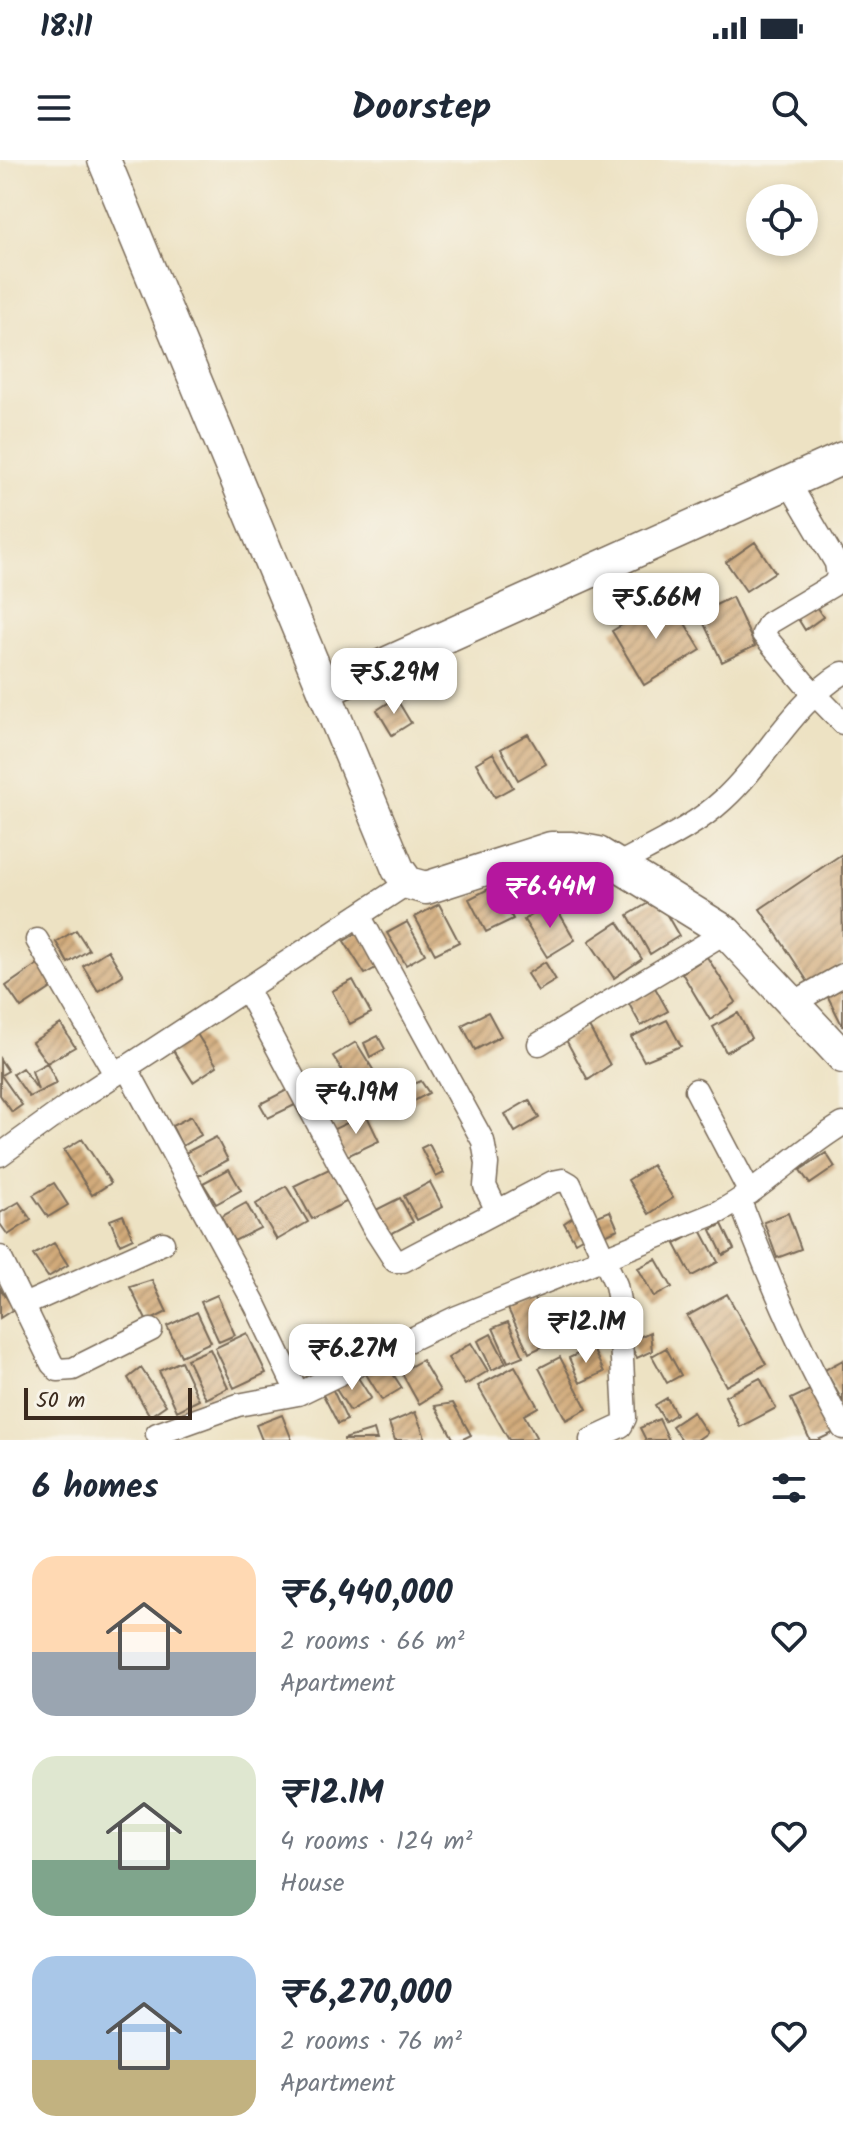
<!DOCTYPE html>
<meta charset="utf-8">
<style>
body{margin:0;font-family:Kalam,sans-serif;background:#f6f6f7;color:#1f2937;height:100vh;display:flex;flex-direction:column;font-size:30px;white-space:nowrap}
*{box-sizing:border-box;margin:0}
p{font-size:26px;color:#747a83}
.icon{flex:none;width:44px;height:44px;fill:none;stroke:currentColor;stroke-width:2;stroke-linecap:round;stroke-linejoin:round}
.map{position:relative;height:1280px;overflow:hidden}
.details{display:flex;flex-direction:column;background:#fff;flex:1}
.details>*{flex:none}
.buttons{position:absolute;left:746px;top:24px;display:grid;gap:16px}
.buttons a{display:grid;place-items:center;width:72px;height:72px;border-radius:50%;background:#fff;box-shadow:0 4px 12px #0003;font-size:40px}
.scale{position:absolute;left:24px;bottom:20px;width:168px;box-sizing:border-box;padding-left:8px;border:4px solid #3b2a1e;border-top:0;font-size:22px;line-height:28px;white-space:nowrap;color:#3b2a1e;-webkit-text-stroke:6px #f7f3e8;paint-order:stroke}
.price{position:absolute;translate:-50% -68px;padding:0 18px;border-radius:16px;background:#fff;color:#222;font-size:26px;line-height:52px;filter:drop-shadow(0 2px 4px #0008)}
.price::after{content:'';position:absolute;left:50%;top:48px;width:24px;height:18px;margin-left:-12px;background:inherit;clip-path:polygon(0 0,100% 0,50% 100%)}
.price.active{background:#b5179e;color:#fff}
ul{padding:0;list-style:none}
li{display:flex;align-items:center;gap:24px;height:200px;padding:0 32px}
li span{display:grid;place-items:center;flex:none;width:224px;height:160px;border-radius:24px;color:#555}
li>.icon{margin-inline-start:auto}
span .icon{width:96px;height:96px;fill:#fffc;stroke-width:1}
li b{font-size:34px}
h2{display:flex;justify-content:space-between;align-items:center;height:96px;padding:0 32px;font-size:34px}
.status{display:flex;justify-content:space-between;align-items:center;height:56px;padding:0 40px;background:#fff;direction:ltr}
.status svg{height:22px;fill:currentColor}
header{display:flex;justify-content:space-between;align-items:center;height:104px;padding:0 32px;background:#fff;font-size:36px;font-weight:800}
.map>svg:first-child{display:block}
.building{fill:url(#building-hatch)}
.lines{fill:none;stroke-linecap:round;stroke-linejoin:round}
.street-casing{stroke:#796a58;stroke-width:25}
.secondary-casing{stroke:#796a58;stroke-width:35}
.street{stroke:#fff;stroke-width:22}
.secondary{stroke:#fff;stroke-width:32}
</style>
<div class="status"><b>18:11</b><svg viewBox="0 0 49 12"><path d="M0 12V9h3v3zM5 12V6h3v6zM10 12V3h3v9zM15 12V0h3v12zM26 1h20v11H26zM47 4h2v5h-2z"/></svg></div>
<header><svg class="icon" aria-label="menu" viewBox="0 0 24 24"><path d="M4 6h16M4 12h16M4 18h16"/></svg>Doorstep<svg class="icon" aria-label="search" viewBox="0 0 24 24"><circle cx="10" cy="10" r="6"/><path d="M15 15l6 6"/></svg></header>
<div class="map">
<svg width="843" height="1280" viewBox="0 0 843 1280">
<defs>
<pattern id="building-hatch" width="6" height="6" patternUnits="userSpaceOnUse" patternTransform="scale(2)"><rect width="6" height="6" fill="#d1aa7a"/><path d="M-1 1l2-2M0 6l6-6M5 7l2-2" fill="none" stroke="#ab8b63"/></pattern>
</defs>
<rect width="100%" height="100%" fill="#f7f3e8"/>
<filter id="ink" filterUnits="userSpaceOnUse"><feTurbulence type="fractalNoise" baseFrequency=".0125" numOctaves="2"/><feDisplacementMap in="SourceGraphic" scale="16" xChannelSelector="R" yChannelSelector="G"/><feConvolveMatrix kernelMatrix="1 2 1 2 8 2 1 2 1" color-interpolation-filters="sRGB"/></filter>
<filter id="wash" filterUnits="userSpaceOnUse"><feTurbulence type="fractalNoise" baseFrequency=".006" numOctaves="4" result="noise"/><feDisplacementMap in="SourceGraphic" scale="32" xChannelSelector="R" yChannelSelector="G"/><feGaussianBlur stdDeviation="1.8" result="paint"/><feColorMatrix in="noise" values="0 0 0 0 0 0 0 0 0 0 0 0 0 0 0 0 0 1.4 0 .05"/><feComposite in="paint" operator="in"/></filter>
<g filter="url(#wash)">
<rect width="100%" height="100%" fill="#ede2c3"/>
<g id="blocks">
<path class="building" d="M755,382l20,30 -29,19 -20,-29z
M669,437l32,53 -57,35 -32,-54z
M732,437l23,49 -33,16 -23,-49z
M813,442l10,15 -18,13 -10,-16z
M396,538l15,25 -19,12 -15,-25z
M528,574l18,30 -28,16 -17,-31z
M493,593l20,34 -18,10 -19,-34z
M842,694l1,110 -33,21 -50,-76z
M569,696l17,38 -20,8 -17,-38z
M532,704l19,31 -28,17 -19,-31z
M496,725l17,34 -27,13 -17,-33z
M657,738l22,38 -29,18 -22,-39z
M553,742l22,38 -28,17 -23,-37z
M439,744l20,38 -24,12 -20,-37z
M407,762l18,32 -19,11 -19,-32z
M618,762l24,37 -28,19 -25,-37z
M76,770l13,20 -21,13 -12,-21z
M360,771l21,34 -16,9 -21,-33z
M108,790l15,25 -25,16 -15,-25z
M707,797l29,45 -26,18 -28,-47z
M41,802l15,23 -35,23 -15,-22z
M545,802l11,18 -18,11 -11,-17z
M353,820l18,33 -21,11 -18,-33z
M653,824l15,27 -27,15 -13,-24z
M843,827v40l-16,-32z
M488,852l13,24 -26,14 -13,-25z
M738,853l13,25 -25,14 -13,-25z
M667,860l14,26 -37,15 -13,-24z
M61,864l14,23 -28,16 10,20 -28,14 -16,-23 9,-6 16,22 -6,-19 15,-8 -15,-21z
M589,867l21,38 -22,15 -22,-40z
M197,874l20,32 -24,16 -20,-32z
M378,876l7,13 -15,8 -6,-14z
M356,882l24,39 -22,14 -25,-39z
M0,899l8,12 -7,4 21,30 -10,7 -12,-17z
M421,921l8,12 -26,14 -7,-15z
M289,929l8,15 -29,14 -8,-14z
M529,940l10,18 -24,14 -10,-18z
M366,954l13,27 -34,16 -13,-27z
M191,956l10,19 -19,11 -10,-20z
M216,977l12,23 -30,16 -13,-23z
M82,979l29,44 -19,12 -28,-45z
M429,984l15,29 -8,4 -15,-29z
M826,993l9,14 -25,17 -10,-14z
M652,1005l21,33 -24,16 -21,-34z
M331,1008l17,33 -36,18 -18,-33z
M229,1009l12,21 -25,14 -13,-21z
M430,1022l13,25 -26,13 -13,-24z
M54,1023l14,22 -20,12 -15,-22z
M286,1026l22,36 -31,18 -21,-36z
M400,1038l13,24 -26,14 -13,-25z
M19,1042l12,18 -23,15 -8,-11v-11z
M246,1043l14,25 -26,13 -13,-24z
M610,1051l8,18 -15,7 -8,-19z
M788,1053l13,36 -24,9 -13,-36z
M123,1055l10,23 -13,6 -10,-24z
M575,1056l12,19 -12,7 -11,-19z
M722,1064l12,25 -11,6 -12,-25z
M701,1070l17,32 -26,14 -17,-32z
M54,1083l14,22 -20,12 -15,-22z
M656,1099l16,28 -18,10 -16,-29z
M152,1120l15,32 -20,10 -17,-35z
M0,1128l14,21 -14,9z
M727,1134l39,70 -40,22 -39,-70z
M217,1135l18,40 -16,7 -18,-40z
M533,1137l21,44 -25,12 -21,-44z
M197,1152l14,30 -30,14 -14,-30z
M508,1162l15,34 -15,6 -15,-34z
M650,1172l2,19 -15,7 -8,-16z
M247,1173l19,40 -32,15 -19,-40z
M491,1174l15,29 -14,7 -14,-29z
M471,1183l17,28 -23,14 -17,-27z
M592,1187l12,25 -24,11 -11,-25z
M666,1188l15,27 -14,8 -15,-27z
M210,1189l18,39 -22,11 -19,-40z
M560,1197l27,52 -21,11 -27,-52z
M422,1200l18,31 -21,13 -18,-32z
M843,1200v42l-18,-32z
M181,1201l18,39 -22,11 -18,-40z
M385,1202l17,26 -20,12 -16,-26z
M515,1206l23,41 -14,8 12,22 -5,3h-22l-31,-54z
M141,1208l25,37 -16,11 -22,-38z
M355,1213l16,25 -21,13 -16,-25z
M760,1218l16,30 -36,19 -15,-31z
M330,1224l17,36 -9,4 -18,-35z
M814,1228l21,44 -17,8h-8l-19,-41z
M667,1238l9,16 -11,7 -10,-16z
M453,1243l18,32 -10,5h-7l-19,-34z
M415,1252l10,25 -7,3h-23l-6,-17z
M693,1252l14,21 -10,7h-15l-10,-14z
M282,1255l10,25h-30l-6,-15z
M659,1259l10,21h-23l-6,-12z
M374,1270l3,10h-33v-1z"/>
</g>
</g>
<g filter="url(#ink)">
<use href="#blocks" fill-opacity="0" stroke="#796a58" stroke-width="2"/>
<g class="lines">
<g class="street-casing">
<path id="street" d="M789,323l47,80 2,14 -5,8 -64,38 -6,11 41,49 39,40
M617,705c36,-20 76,-37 106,-65 43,-39 69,-96 120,-127
M359,755l124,226 4,23 -2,22 12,25
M37,780l78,134
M246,829l127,238 22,34h8l13,-7 137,-72 10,-2 7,4 46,101 3,16 6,117 -4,8 -30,14
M791,844l52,-29
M539,884l187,-112
M126,907l130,239 42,88
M696,930l54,103
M0,995l69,-50 339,-222
M740,1041c29,78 62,154 103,227
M0,1097l52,107 6,6 15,-1 78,-39
M24,1145l139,-62
M157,1274l81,-29 60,-11 159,-77 262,-105c45,-24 80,-62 124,-88"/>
</g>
<g class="secondary-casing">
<path id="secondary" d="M104,0l294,709 10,14 18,5 125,-40h21l26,5 128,79 117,125
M325,531l518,-233"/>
</g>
<use href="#street" class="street"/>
<use href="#secondary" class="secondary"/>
</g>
</g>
</svg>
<div class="buttons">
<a><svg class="icon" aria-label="locate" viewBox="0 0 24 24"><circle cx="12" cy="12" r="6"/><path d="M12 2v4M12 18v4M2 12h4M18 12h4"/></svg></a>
</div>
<div class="scale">50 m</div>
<b class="price" style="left:656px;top:481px">₹5.66M</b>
<b class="price" style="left:394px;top:556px">₹5.29M</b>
<b class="price active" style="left:550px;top:770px">₹6.44M</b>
<b class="price" style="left:356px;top:976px">₹4.19M</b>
<b class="price" style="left:586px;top:1205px">₹12.1M</b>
<b class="price" style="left:352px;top:1232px">₹6.27M</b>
</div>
<section class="details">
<h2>6 homes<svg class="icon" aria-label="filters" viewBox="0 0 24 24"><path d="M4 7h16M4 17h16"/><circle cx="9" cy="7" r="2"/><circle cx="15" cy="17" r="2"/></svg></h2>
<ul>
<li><span style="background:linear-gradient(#ffd9b3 60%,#9aa5b1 0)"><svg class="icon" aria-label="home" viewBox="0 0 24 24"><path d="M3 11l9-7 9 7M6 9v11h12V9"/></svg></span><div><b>₹6,440,000</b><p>2 rooms · 66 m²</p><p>Apartment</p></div><svg class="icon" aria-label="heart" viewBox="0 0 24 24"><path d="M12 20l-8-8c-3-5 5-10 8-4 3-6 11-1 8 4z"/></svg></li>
<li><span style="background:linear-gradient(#dfe7d0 65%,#7fa58c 0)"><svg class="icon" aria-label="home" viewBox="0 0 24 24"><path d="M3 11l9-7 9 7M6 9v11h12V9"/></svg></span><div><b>₹12.1M</b><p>4 rooms · 124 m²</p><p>House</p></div><svg class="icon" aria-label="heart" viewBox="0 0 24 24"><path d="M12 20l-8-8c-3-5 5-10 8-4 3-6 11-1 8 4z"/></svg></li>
<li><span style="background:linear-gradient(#a9c7e8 65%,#c2b280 0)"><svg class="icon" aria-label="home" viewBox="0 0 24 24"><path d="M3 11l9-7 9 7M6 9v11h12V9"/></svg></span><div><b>₹6,270,000</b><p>2 rooms · 76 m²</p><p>Apartment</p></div><svg class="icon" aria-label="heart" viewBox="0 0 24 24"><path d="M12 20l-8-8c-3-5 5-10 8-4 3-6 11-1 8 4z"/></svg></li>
</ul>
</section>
